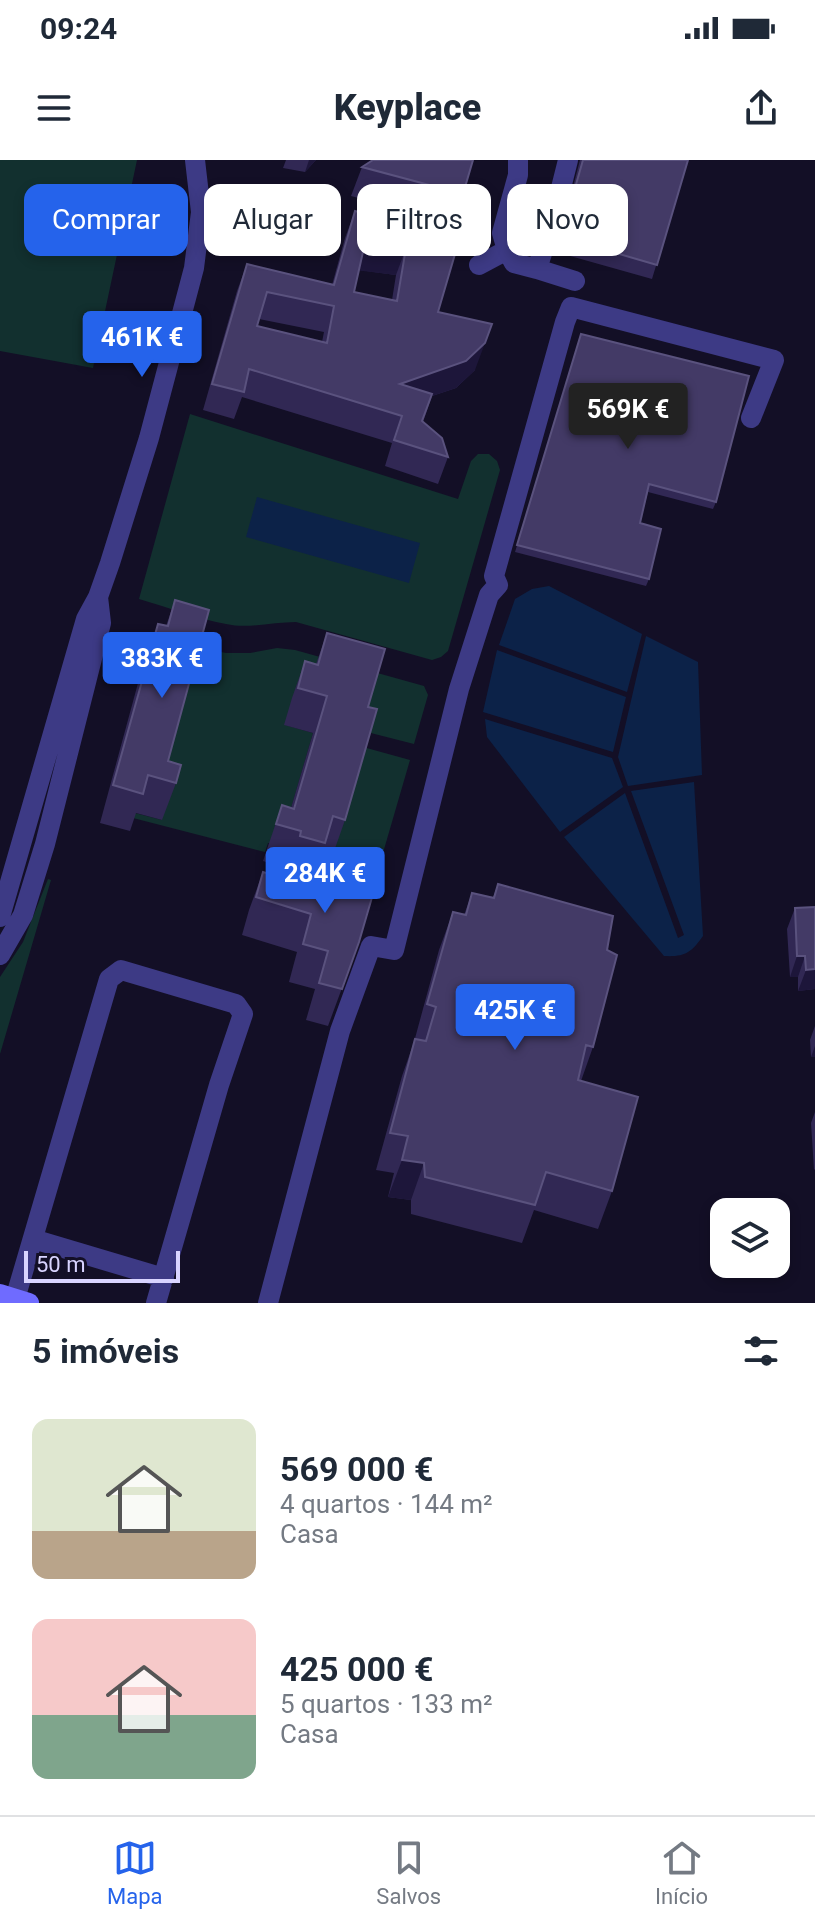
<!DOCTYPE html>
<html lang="pt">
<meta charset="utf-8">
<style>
body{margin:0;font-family:Roboto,sans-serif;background:#f6f6f7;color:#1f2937;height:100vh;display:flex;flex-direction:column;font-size:30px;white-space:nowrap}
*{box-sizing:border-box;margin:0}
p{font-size:26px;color:#747a83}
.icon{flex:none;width:44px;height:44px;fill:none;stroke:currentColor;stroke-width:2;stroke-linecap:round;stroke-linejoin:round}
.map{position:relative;height:1143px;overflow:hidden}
.panel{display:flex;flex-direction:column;background:#fff;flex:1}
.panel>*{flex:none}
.hud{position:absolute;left:24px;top:24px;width:768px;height:72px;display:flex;gap:16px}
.controls{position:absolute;left:710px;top:1038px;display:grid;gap:16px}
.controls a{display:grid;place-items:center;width:80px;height:80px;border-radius:16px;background:#fff;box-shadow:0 4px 12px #0003;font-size:40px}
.scale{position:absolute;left:24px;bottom:20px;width:156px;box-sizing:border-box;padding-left:8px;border:4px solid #d9d4ff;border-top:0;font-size:22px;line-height:28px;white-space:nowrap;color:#d9d4ff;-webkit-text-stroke:6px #130f26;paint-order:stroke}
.price{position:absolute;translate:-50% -68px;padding:0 18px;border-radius:8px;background:#2563eb;color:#fff;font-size:26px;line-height:52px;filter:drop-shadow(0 2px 4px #0008)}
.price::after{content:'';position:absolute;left:50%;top:48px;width:24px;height:18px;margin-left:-12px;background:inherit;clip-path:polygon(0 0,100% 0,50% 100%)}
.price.current{background:#222;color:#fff}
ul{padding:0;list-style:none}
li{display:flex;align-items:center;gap:24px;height:200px;padding:0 32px}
li span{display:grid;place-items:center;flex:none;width:224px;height:160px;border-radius:16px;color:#555}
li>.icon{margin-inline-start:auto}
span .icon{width:96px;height:96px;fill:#fffc;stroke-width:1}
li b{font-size:34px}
h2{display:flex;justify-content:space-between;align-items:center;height:96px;padding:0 32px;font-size:34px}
.pill{padding:0 28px;border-radius:16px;background:#fff;box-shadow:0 4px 12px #0003;font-size:28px;line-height:72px}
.pill.current{background:#2563eb;color:#fff}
.status{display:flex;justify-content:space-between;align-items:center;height:56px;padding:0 40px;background:#fff;direction:ltr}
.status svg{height:22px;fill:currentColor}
header{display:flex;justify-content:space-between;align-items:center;height:104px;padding:0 32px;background:#fff;font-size:36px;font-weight:800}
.menu{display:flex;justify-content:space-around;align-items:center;height:112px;border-top:2px solid #e0e1e3;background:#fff;font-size:22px;color:#747a83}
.menu a{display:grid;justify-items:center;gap:4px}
.menu .current{color:#2563eb}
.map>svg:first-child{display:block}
.green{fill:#12302f}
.water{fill:#0c2248}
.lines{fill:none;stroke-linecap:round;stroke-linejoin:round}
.street{stroke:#3d3a85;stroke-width:20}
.secondary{stroke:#6f6bff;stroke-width:20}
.wall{fill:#312854;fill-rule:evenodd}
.shaded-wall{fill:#1d163a}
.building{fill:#433a66;stroke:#5a527e;stroke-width:2;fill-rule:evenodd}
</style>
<div class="status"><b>09:24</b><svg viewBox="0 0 49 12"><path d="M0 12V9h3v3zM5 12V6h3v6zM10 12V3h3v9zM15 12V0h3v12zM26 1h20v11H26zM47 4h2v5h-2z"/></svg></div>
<header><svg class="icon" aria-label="menu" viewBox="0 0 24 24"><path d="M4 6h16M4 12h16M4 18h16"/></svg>Keyplace<svg class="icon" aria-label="share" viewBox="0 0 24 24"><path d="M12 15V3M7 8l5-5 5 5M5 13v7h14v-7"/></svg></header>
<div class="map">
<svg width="815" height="1143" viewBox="0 0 815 1143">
<rect width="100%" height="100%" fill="#130f26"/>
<path class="green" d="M0,0h137l-44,208 -93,-17z
M190,254l268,85 13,-38 7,-7h11l8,7 3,9 -52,181 -7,6 -9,3 -136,-38c-23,0 -48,7 -70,2 -29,-5 -59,-17 -87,-25z
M196,487l30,6h24l27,-5 18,2 129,36 4,9 -14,49 -55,-14 -74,-5 28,8 -33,113 -12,-3 -3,9 -132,-34 2,-5 27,7 -7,-21z
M363,587l47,13 -32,110 -46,-13z
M48,719l3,1 -51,174v-77l23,-35z"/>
<path class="water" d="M257,337l163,46 -11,40 -163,-46z
M549,426l93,48 -15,58 -128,-47 16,-46 17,-10z
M646,476l52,26 4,113 -74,11 -10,-29z
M497,490l129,47 -13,55 -130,-40z
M485,559l127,39 11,29 -63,45 -73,-95z
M694,622l9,154c-12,17 -18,21 -39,20l-100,-119 61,-44 53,145 6,-3 -53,-144z"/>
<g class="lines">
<path class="street" d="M518,0v15l-16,58 5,17 7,13 23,6
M568,0l-14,56 -17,53 38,12
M479,105l28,-15
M0,757l86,-298 12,-22 12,-34 39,-125 45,-170 7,-56 -6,-52
M0,795l23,-40 22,-71 56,-221 -3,-26
M33,1079l131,39
M15,1139l94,-320 12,-9 115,34 7,10 -24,71 -63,218
M268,1143l72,-272 31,-85 23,4 65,-261 30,-94 9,-10 -4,-9 71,-254 6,-15 203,53 -23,58"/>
<path class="secondary" d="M0,1134l29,9"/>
</g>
<path class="wall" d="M286,0h30l-11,12 -22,-4z
M580,0h108l-36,119 -96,-27z
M362,7l101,27 -11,29 -101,-27z
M355,51l105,26 -22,75 37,58 -19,18 -24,8 -9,26 25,35 -10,27 -53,-18 7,-23 -150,-46 -8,22 -31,-9 34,-119 10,-27 85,21 13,-47zM359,110l37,5 -4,25 -38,-8zM259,159l65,13 -2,10 -65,-16z
M579,181l137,161 -3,7 -65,-17 -8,31 9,56 -3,7 -131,-34z
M175,440l-7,161 8,22 -14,37 -26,-7 -6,18 -30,-8 44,-162 14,-37 8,2z
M327,473l41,74 -23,113 -13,37 -11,-3 -8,23 46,65 -31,84 -22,-6 9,-31 -26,-7 8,-30 -55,-17 7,-25 14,-38 22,7 1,-5 2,-5 -25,-8 19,-56 9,3 22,-75 -29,-8 8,-27 13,-37 11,3z
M498,724l109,66 -14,97 -12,34 31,110 -14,38 -64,-19 -12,33 -111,-29v-14l-23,-3 6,-24 -18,-3 26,-94 12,-34 25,-92 14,-38 11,3 8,-22 21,4z
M795,748l20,81 -17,2v-14h-8l-3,-48z
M815,866v31h-4l-1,-17z
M815,952v57l-1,1 -3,-47z"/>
<path class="shaded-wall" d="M309,0h7l-11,12z
M365,83l41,5 -10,27 -41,-5z
M492,164l-17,46 -19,18 -24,8 -20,52 20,-52 -32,-12z
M797,796h8l-7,21h-8z
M815,809v20l-17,2 8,-21z
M815,886v11h-4z
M402,1000l22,3 -13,37 -23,-3z"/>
<path class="building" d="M373,0h100l-10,34 -101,-27z
M583,0h105l-31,105 -96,-28z
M355,51l105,26 -22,75 54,12 -7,19 -19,18 -66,23 32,10 -10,27 20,17 6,19 -54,-17 8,-24 -153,-47 -5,23 -32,-8 35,-120 87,21zM365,83l41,5 -9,53 -43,-9zM267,132l67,14 -7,37 -70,-17z
M581,174l168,42 -33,126 -67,-18 -9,39 21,6 -12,50 -132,-34z
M175,440l34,10 -41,151 13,4 -5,18 -28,-8 -5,19 -30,-9 45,-161 10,2z
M327,473l58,16 -17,58 9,2 -32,111 -12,-4 -8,27 -25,-7 1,-5 -25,-7 6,-19 12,4 33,-113 -29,-8 7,-27 13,4z
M288,710l34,10 3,-7 50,14 -16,55 -17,47 -23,-6 9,-32 -25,-7 8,-30 -55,-17 7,-25 23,7z
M498,724l115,32 -6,34 10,5 -24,92 -7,-2 -8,35 60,17 -26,94 -66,-19 -11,33 -110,-28 -1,-14 -22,-3 6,-24 -18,-3 25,-94 11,2 10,-34 -9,-3 26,-92 13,3 6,-22 22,5z
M815,747v62l-9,1 -1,-14h-8l-2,-48z"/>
</svg>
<div class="controls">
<a><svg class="icon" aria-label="layers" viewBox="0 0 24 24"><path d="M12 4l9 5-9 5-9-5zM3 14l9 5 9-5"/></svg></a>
</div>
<div class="scale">50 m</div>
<b class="price" style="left:142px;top:219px">461K €</b>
<b class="price current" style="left:628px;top:291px">569K €</b>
<b class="price" style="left:162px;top:540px">383K €</b>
<b class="price" style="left:325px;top:755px">284K €</b>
<b class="price" style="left:515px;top:892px">425K €</b>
<div class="hud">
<a class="pill current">Comprar</a>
<a class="pill">Alugar</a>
<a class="pill">Filtros</a>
<a class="pill">Novo</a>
</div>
</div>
<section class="panel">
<h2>5 imóveis<svg class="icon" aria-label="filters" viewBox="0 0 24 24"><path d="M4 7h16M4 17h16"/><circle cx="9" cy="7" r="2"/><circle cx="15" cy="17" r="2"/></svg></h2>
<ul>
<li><span style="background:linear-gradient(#dfe7d0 70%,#b9a48a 0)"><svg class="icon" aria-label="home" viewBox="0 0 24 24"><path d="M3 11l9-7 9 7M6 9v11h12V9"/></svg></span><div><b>569 000 €</b><p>4 quartos · 144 m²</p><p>Casa</p></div></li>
<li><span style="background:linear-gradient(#f6c9c9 60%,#7fa58c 0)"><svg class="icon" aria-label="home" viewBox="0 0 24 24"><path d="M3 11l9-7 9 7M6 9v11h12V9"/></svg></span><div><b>425 000 €</b><p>5 quartos · 133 m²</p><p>Casa</p></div></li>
</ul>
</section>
<nav class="menu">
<a class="current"><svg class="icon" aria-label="map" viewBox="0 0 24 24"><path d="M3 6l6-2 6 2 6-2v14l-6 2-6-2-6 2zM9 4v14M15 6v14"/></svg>Mapa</a>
<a><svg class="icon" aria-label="saved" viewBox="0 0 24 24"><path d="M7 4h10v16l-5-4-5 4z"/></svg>Salvos</a>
<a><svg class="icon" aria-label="home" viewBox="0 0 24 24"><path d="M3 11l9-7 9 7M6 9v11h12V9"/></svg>Início</a>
</nav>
